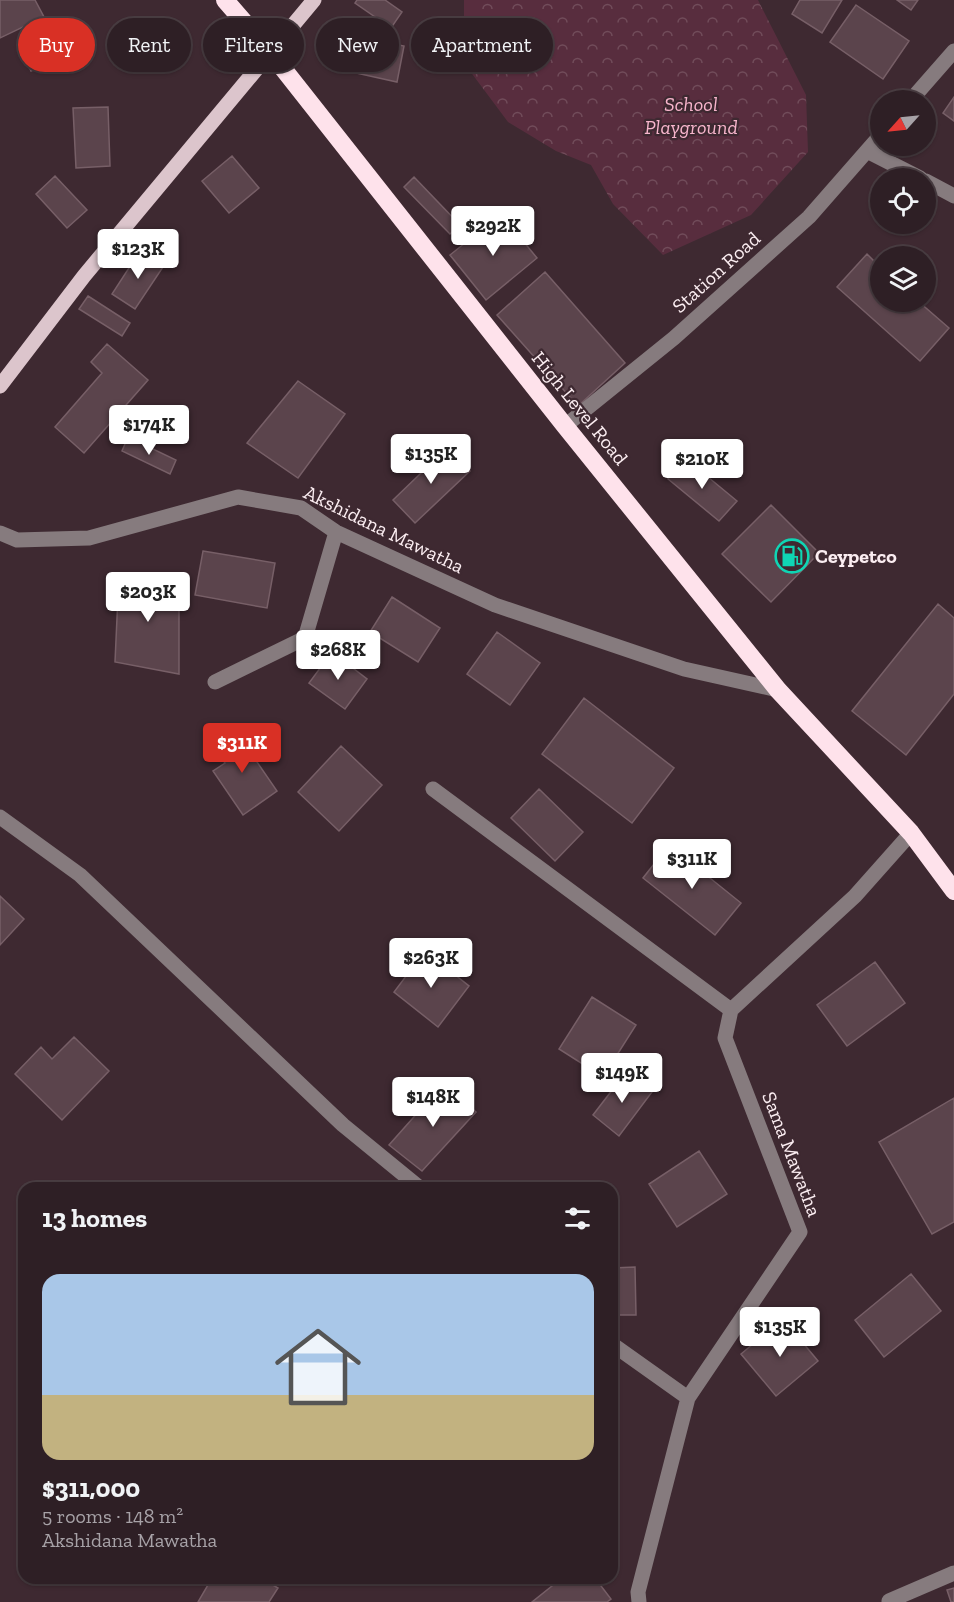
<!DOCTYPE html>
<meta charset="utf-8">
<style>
body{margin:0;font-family:"Zilla Slab",serif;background:#3a2c32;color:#f1f3f6;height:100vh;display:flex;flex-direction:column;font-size:22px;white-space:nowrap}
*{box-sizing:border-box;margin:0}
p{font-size:20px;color:#a7a2a7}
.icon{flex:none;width:33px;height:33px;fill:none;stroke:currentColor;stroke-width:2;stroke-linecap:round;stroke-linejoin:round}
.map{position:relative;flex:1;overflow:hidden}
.side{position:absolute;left:18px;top:1182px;width:600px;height:402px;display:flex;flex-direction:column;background:#2e1f25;border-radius:18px;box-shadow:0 2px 4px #0004,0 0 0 2px #493d42}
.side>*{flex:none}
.banner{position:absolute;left:18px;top:18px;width:600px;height:54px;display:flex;gap:12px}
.needle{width:39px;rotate:243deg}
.controls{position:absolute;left:870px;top:90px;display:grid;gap:12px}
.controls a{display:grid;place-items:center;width:66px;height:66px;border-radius:50%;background:#2e1f25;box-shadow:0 2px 4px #0004,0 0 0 2px #493d42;font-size:30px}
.price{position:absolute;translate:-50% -51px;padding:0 14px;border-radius:6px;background:#fff;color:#222;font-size:20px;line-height:39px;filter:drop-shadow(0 2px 3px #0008)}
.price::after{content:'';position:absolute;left:50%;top:36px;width:18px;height:14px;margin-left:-9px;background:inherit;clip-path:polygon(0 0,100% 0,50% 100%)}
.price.selected{background:#d93025;color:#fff}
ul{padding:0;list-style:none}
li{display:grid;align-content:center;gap:12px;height:318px;padding:0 24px}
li+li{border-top:2px solid #493d42}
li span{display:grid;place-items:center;height:186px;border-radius:18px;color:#555}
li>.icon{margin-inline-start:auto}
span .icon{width:108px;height:108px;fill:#fffc;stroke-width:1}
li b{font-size:26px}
h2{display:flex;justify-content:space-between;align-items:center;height:72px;padding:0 24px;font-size:26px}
.pill{padding:0 21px;border-radius:27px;background:#2e1f25;box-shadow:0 2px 4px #0004,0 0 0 2px #493d42;font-size:21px;line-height:54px}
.pill.selected{background:#d93025;color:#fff}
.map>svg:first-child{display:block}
.park{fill:url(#park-crowns)}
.building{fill:#5b444c;stroke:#775f67;stroke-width:1.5}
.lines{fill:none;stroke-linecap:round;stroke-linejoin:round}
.minor{stroke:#867b7e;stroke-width:15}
.major{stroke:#dcc5cc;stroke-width:15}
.highway{stroke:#fee2eb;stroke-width:18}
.labels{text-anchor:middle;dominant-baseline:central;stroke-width:4.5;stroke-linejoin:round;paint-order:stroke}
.park-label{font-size:20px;font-style:italic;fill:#f7b5cc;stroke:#3e2931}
.street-label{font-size:20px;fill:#fbedf1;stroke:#3e2931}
.poi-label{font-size:20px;font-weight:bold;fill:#fbedf1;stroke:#3e2931;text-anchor:start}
</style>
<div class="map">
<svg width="954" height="1602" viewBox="0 0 954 1602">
<defs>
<pattern id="park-crowns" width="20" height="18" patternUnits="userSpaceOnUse" patternTransform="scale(1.5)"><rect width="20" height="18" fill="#582d3e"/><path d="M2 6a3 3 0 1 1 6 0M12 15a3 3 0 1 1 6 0" fill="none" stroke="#714c5a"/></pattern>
</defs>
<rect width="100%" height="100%" fill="#3e2931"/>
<path class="park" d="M464,0h294l48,95 2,57 -57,63 -88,40 -50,-51 -22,-39 -35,-14 -48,-29 -44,-59z"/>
<path class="building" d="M0,0h35l9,17 -44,21z
M357,0h28l17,12 -11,16 -36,-25z
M800,0h42l-20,33 -30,-19z
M897,0h21l-7,10z
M856,5l53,36 -26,38 -53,-37z
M47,32l12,27 -28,12 -12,-26z
M355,36l49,10 -7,36 -50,-11z
M954,97v24l-11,-8z
M108,107l2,59 -34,2 -3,-60z
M232,156l27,32 -30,25 -27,-32z
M55,176l32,34 -20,18 -31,-34z
M414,177l46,48 -10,9 -46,-47z
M501,214l36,44 -51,42 -36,-45z
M140,251l23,16 -28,42 -23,-15z
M867,254l13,13v35h39l30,26 -29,33 -83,-74z
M545,272l80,91 -47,43 -81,-91z
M88,296l42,27 -8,13 -43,-27z
M107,344l41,36 -64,73 -29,-26 47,-54 -11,-11z
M298,381l47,33 -47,64 -51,-35z
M128,437l48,23 -6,14 -48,-23z
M447,448l23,23 -55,52 -22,-23z
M685,458l52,43 -18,20 -51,-42z
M771,505l48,48 -48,49 -49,-48z
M203,551l72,12 -8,45 -72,-13z
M119,574l60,5v95l-64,-12z
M392,597l48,31 -22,34 -48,-30z
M938,604l16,14v76l-48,61 -54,-44z
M497,632l43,31 -30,42 -43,-31z
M332,652l35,27 -22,30 -36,-26z
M584,698l90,70 -42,55 -90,-69z
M235,730l42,61 -34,24 -30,-44 12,-8 -12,-18z
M341,746l41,39 -43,46 -41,-39z
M539,789l44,43 -28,29 -44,-43z
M669,845l72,58 -26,32 -72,-57z
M0,896l24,23 -24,26z
M425,951l44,35 -31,41 -44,-35z
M875,962l30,41 -58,43 -30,-41z
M592,997l44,28 -33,52 -44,-28z
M74,1037l35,34 -47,49 -47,-46 26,-27 11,12z
M626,1072l26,20 -33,44 -26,-21z
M444,1083l32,29 -54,59 -33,-26z
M954,1098v124l-22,12 -53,-92z
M699,1151l28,43 -50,33 -28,-43z
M635,1267l1,48h-24v-47z
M911,1274l30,37 -57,46 -29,-37z
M783,1319l35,42 -42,35 -35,-42z
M212,1578h49l17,10 -9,14h-71z
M562,1578h33l16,21 -4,3h-75z
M954,1588v14h-3l-4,-12z"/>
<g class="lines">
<path class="minor" d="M911,100l43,-49
M867,151l53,27
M926,181l28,15
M565,426l109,-88 135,-121 71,-81
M0,533l17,7 72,-2 149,-41 63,11 35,24 159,73 189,64 94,21
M215,682l90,-44 31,-106
M433,789l298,221
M0,817l80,58 263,250 77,63
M612,1344l76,54
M889,1601l65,-28
M639,1602l-1,-10 50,-194 112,-166 -75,-194 6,-28 124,-114 56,-63"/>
<path class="major" d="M0,386l84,-110 230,-276"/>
<path class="highway" d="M225,0l45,52 295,374 213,264 133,143 43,58"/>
</g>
<defs>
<g id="fuel-ring" transform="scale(1.725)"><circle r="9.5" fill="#3e2931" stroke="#0fd5b4" stroke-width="1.5"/><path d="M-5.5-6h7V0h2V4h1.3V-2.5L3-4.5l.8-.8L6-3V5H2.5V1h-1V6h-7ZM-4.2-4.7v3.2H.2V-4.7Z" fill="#0fd5b4"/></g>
</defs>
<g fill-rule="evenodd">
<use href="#fuel-ring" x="792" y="556"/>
</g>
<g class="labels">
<g class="park-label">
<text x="691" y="104">School<tspan x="691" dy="23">Playground</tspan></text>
</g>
<g class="street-label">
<text transform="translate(716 272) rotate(-42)">Station Road</text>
<text transform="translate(580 408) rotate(51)">High Level Road</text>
<text transform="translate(384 529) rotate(26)">Akshidana Mawatha</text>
<text transform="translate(792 1154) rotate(69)">Sama Mawatha</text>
</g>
<g class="poi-label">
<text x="815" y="556">Ceypetco</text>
</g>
</g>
</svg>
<div class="controls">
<a><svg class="needle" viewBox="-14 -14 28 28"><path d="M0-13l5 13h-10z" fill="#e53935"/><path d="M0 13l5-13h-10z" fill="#a7a2a7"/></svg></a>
<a><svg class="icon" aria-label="locate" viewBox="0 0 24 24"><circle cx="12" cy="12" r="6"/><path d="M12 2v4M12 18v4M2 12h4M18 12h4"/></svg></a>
<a><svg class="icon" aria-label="layers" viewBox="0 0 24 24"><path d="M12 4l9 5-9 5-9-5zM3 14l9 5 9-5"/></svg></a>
</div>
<b class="price" style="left:493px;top:257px">$292K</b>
<b class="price" style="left:138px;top:280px">$123K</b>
<b class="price" style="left:149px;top:456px">$174K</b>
<b class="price" style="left:431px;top:485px">$135K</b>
<b class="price" style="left:702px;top:490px">$210K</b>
<b class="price" style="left:148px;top:623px">$203K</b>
<b class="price" style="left:338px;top:681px">$268K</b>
<b class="price selected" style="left:242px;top:774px">$311K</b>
<b class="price" style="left:692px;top:890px">$311K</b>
<b class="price" style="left:431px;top:989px">$263K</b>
<b class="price" style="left:622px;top:1104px">$149K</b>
<b class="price" style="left:433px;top:1128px">$148K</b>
<b class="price" style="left:780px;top:1358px">$135K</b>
<div class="banner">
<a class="pill selected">Buy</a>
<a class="pill">Rent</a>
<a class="pill">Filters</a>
<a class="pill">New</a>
<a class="pill">Apartment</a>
</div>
<section class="side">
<h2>13 homes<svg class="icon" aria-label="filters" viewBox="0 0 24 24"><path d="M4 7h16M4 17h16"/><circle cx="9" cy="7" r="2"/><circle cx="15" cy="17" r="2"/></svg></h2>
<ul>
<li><span style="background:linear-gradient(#a9c7e8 65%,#c2b280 0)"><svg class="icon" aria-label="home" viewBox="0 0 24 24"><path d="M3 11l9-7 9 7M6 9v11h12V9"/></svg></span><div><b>$311,000</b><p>5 rooms · 148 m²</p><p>Akshidana Mawatha</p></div></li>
</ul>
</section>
</div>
